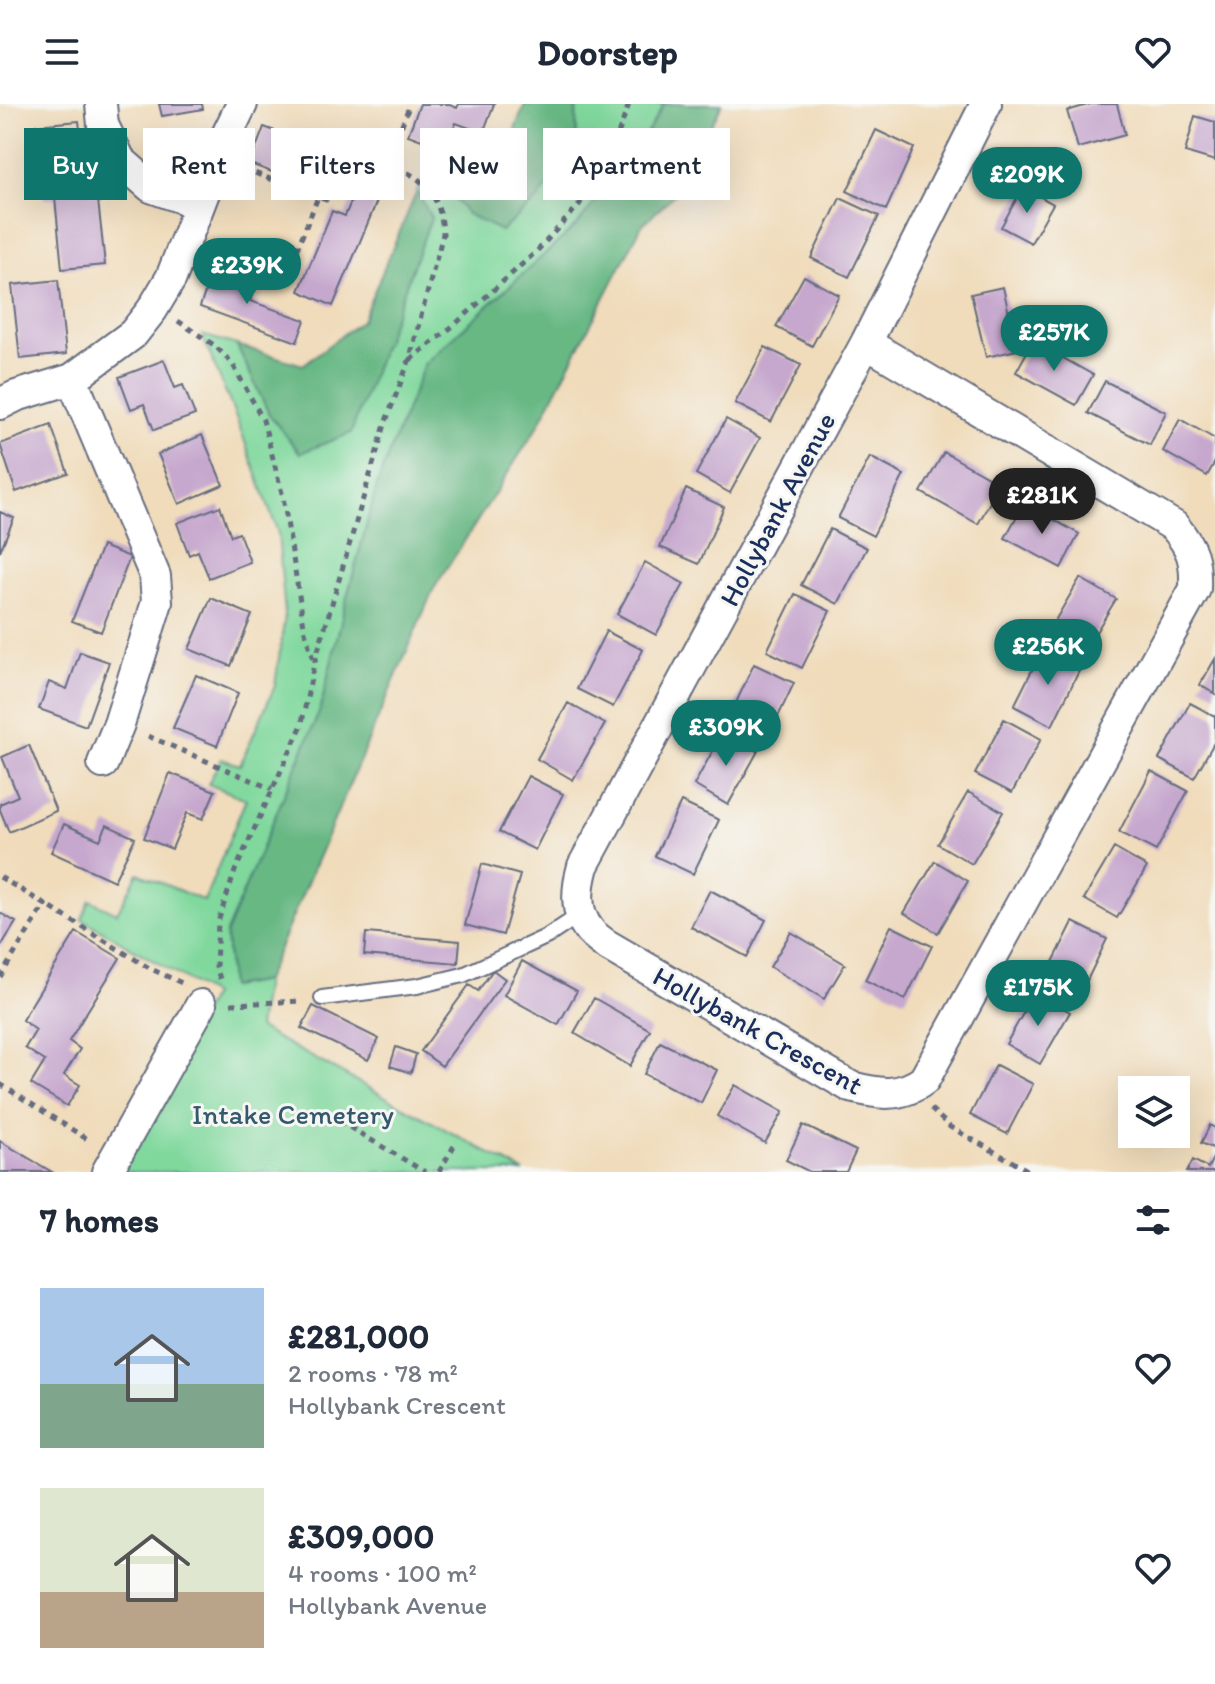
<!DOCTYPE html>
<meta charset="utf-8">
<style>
body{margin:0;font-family:Itim,sans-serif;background:#f6f6f7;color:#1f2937;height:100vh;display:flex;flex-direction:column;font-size:30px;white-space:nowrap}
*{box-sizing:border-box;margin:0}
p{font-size:26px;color:#747a83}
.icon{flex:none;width:44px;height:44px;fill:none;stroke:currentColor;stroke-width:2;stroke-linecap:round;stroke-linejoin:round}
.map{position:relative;height:1068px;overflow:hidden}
.details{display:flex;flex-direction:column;background:#fff;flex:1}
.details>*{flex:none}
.banner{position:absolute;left:24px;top:24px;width:800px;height:72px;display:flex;gap:16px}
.tools{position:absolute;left:1118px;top:972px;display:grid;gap:16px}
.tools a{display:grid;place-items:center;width:72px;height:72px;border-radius:0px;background:#fff;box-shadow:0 8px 32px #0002;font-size:40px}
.price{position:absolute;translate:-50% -68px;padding:0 18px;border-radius:28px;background:#0f766e;color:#fff;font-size:26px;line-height:52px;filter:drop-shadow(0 2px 4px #0008)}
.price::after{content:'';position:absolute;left:50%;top:48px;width:24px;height:18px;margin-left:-12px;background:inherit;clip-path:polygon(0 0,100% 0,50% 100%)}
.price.current{background:#222;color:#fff}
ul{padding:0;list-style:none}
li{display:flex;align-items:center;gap:24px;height:200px;padding:0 40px}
li span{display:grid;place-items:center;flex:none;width:224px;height:160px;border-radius:0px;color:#555}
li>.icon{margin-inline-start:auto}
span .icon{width:96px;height:96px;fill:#fffc;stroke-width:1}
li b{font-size:34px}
h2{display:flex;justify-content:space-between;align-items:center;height:96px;padding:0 40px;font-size:34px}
.tag{padding:0 28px;border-radius:0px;background:#fff;box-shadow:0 8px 32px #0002;font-size:28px;line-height:72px}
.tag.current{background:#0f766e;color:#fff}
header{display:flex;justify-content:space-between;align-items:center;height:104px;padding:0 40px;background:#fff;font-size:36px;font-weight:800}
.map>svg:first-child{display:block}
.green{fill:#80d89d;stroke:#4e847e;stroke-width:2}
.forest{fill:#68b884;stroke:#427471;stroke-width:2}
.building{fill:#c6a7ce}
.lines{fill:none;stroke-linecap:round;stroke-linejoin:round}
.lane-casing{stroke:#666c7f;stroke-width:18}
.street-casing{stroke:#666c7f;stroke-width:34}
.path{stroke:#666c7f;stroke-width:5;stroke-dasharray:6 6;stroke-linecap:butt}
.lane{stroke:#fff;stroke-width:14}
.street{stroke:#fff;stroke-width:30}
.labels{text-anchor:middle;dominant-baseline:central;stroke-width:6;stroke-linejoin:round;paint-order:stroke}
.street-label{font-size:28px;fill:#1b2f5e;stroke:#f6f6f2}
.park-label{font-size:28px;fill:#34596e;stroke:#f6f6f2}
</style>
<header><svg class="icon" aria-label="menu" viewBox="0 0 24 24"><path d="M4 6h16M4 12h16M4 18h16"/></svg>Doorstep<svg class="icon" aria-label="heart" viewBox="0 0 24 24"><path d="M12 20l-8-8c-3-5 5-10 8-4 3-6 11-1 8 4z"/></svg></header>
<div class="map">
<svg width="1215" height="1068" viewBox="0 0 1215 1068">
<rect width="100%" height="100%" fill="#f6f6f2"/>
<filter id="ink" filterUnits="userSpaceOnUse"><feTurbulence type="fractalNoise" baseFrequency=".0125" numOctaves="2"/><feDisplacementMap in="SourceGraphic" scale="16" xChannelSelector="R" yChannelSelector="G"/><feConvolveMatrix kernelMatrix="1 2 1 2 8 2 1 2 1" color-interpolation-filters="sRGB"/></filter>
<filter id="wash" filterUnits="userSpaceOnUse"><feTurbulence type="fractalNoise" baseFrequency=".006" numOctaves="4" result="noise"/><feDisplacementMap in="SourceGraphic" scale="32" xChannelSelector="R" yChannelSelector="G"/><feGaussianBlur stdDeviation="1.8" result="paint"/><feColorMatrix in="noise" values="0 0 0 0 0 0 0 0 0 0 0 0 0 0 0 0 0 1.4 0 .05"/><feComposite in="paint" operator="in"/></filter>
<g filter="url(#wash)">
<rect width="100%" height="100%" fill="#f0dcbb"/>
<path class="green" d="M576,0h88l-19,34 -67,86 -153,139 -47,119 -33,123 -25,105 -94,223 4,54 35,-6 -7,47 266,144h-403l91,-177 -130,-76 8,-19 27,13 21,-40 66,28 42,-102 -38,-15 13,-25 19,6 35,-79 10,-71 -7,-82 -42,-116 -34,-82 35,10 33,71 30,37 131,-235 -14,-27 6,-13 21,6 23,30 110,-66z"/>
<path class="forest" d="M525,0h51l1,44 -39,51 -37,32 -34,-17 -23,-30 63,-35z
M664,0h58l-45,88 -35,33 -104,201 -105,164 -168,391 -35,6 -4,-54 94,-223 25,-105 33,-123 47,-119 153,-139 66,-86z
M417,87l14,27 -80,215 -51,20 -30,-37 -33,-71 66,20 59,-45z"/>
<g id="blocks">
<path class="building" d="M159,0h43l1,5 -41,7z
M420,0h27l10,4 2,-4h35l-11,29 -27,-10 -10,26 -38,-14z
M1091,0h26l8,31 -47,13 -11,-37z
M1195,12l20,6v39l-30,-9z
M79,17l8,71 10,-1 8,74 -43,4 -7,-71 -11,1 -8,-74z
M264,23l76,28 -14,37 -76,-28z
M876,26l38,18 -28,62 -39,-19z
M365,64l22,9 -54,129 -34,-15 33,-80 13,5z
M1023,83l30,17 -22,39 -30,-16z
M840,94l39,18 -30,61 -38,-19z
M213,165l43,15 -6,17 55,19 -8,22 -97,-35z
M804,172l35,19 -27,51 -36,-19z
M58,176l8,74 -46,5 -8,-74z
M1003,183l14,63 -31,7 -15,-63z
M1033,237l60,34 -17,30 -60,-33z
M765,243l36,18 -30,57 -36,-19z
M164,256l11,28 8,-3 12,30 -41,15 -10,-26 -13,5 -12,-32z
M1105,277l61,31 -16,33 -62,-32z
M726,315l34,19 -30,55 -34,-19z
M1180,315l35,20v23l-8,14 -44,-25z
M51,321l17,48 -52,19 -16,-48z
M202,331l21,50 -44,19 -21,-50z
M944,348l56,32 -22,40 -57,-32z
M870,353l34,18 -31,61 -35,-18z
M686,385l38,18 -25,57 -39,-17z
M1024,399l55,31 -18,34 -56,-30z
M220,402l11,30 8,-3 11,29 -41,16 -11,-27 -9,4 -12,-32z
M0,408l14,6 -14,33z
M830,425l37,19 -29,56 -37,-19z
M102,442l28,11 -29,75 -29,-11z
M645,458l39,22 -28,51 -39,-21z
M1080,474l36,21 -32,53 -35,-21z
M795,490l35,17 -28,57 -35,-17z
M211,494l41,17 -21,51 -42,-17z
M606,527l37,19 -30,57 -36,-18z
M1043,544l38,19 -29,59 -38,-20z
M80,548l29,10 -23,64 -47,-17 10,-27 18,7z
M1215,555v35l-15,-9z
M754,560l40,19 -27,57 -40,-18z
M196,571l42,18 -21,53 -44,-18z
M568,599l37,21 -32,56 -36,-21z
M1190,599l25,13v25l-21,37 -35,-19z
M1004,615l37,20 -29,54 -37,-19z
M723,628l35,19 -30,54 -34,-20z
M29,641l27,66 -47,21 -9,-22v-6l18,-8 -16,-39z
M1151,667l37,20 -32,60 -37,-19z
M170,669l45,18 -12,28 -16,-6 -15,36 -28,-11z
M528,672l35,18 -28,56 -36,-18z
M968,688l35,20 -31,52 -34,-20z
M681,698l38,18 -26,54 -38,-18z
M64,720l36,16 7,-15 28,13 -21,43 -63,-29z
M1114,744l33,19 -30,51 -33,-19z
M935,757l33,20 -30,52 -34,-20z
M482,760l38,11 -17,60 -38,-10z
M710,786l56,30 -19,37 -56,-30z
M0,809l16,9 -16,26z
M1073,818l34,17 -26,54 -35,-17z
M891,822l41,20 -27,54 -40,-20z
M76,828l44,26 -51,83 11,8 -16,26 16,10 -13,21 -36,-22 14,-23 -20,-13 11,-18 -14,-10z
M791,828l54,32 -21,35 -54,-32z
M366,829l94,8 -2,22 -94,-8z
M522,857l55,30 -19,34 -54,-30z
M493,866l12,9 -63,87 -21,-15 48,-66 9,6z
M1035,888l35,20 -30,52 -34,-20z
M594,894l56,32 -20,36 -56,-33z
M313,902l66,33 -11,21 -67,-32z
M660,938l57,28 -16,33 -57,-29z
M396,943l20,7 -5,19 -21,-7z
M996,961l37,19 -26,50 -37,-19z
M735,981l48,27 -18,31 -48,-27z
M803,1021l53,26 -10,21h-36l-24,-12z
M1210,1021l5,3v21l-14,-6z
M0,1037l52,31h-52z
M1215,1050v18h-28l6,-12 15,8z"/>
</g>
</g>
<g filter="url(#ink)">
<use href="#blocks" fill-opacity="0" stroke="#666c7f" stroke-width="2"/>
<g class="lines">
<g class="lane-casing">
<path id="lane" d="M322,894l95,-12 46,-11 85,-39 33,-22"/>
</g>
<g class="street-casing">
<path id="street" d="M101,0l2,21 17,35 31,27 48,17
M866,239l308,183c19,23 22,34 21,63l-271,491c-24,18 -46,14 -73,7l-246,-143c-5,-4 -11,-8 -15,-13 -16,-19 -13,-43 -7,-65l283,-523 120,-239
M72,275l83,197 2,26 -38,122 -16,39
M0,300l16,-8 56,-17 61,-45 19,-24 19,-32 53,-137 18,-37
M107,1068l94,-167"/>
</g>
<path class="path" d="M386,60l14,-36
M244,65l74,28
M215,150l69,27 34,-84 8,3 20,-50 55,-23 9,-23
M178,217l36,24 18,18 31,57 20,77 22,135 9,31
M410,256l43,-34 84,-75 42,-46 30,-46 20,-55
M148,632l124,53
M0,773l151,92 31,14
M0,873l46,-74
M220,875l-4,-13 2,-44 17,-51 66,-144 13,-63 72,-243 23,-60 34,-127c-3,-63 -47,-66 -97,-84
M231,900l70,-3
M0,980l90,57
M931,1005l19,18 81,45
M329,1011l96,57
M439,1068l16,-28"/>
<use href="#lane" class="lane"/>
<use href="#street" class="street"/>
</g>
</g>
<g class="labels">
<g class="street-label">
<text transform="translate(777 405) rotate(-62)">Hollybank Avenue</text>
<text transform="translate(758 926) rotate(29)">Hollybank Crescent</text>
</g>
<g class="park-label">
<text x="293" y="1010">Intake Cemetery</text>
</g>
</g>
</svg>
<div class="tools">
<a><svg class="icon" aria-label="layers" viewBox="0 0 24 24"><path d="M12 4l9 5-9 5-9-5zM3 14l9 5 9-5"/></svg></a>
</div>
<b class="price" style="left:1027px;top:111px">£209K</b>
<b class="price" style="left:247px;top:202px">£239K</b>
<b class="price" style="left:1054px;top:269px">£257K</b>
<b class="price current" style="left:1042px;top:432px">£281K</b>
<b class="price" style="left:1048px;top:583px">£256K</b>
<b class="price" style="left:726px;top:664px">£309K</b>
<b class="price" style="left:1038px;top:924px">£175K</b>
<div class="banner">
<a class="tag current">Buy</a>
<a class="tag">Rent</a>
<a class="tag">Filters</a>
<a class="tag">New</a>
<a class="tag">Apartment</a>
</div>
</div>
<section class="details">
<h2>7 homes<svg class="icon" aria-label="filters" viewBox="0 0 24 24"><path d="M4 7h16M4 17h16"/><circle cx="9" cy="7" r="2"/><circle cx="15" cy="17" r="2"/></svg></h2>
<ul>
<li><span style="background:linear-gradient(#a9c7e8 60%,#7fa58c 0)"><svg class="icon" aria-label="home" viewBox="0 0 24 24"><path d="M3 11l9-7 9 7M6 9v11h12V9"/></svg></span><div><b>£281,000</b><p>2 rooms · 78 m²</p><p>Hollybank Crescent</p></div><svg class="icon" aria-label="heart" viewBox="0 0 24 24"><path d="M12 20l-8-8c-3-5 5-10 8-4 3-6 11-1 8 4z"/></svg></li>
<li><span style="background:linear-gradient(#dfe7d0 65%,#b9a48a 0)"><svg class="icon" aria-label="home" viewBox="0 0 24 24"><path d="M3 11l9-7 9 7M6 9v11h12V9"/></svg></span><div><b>£309,000</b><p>4 rooms · 100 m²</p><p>Hollybank Avenue</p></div><svg class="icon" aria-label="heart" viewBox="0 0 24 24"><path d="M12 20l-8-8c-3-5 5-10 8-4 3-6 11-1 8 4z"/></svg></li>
</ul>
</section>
